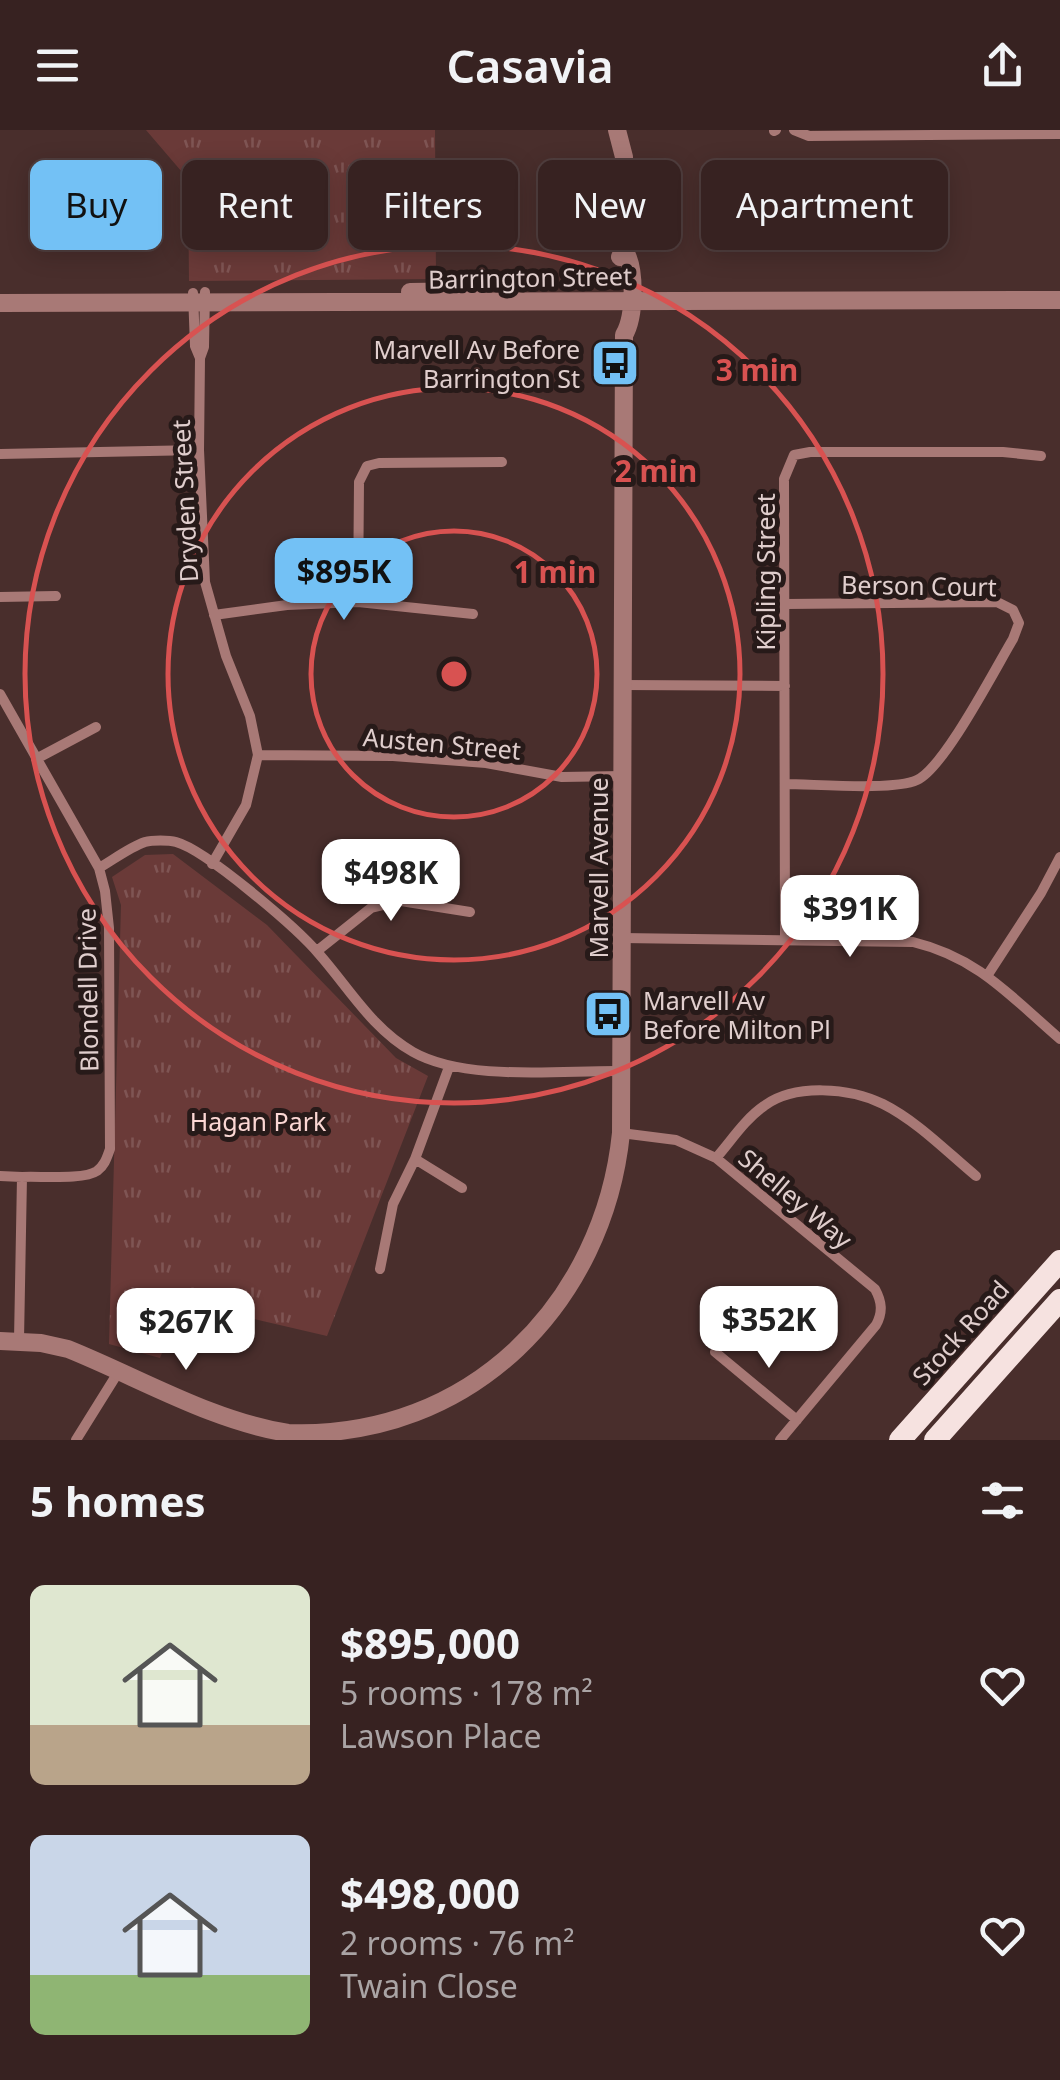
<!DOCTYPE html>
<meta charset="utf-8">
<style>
body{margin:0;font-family:"Noto Sans",sans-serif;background:#422f2e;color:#f1f3f6;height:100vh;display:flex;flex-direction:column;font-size:38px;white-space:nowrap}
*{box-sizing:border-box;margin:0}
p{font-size:32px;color:#aaa4a5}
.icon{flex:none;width:55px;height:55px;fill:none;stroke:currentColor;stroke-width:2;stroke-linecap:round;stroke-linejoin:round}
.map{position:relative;height:1310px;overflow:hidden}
.side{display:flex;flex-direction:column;background:#372221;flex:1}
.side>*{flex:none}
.banner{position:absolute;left:30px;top:30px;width:1000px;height:90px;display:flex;gap:20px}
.price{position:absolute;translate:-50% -85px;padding:0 22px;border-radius:20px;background:#fff;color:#222;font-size:32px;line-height:65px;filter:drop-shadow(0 2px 5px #0008)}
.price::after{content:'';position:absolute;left:50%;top:60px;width:30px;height:22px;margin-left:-15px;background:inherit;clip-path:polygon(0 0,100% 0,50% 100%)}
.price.current{background:#73c1f5;color:#111}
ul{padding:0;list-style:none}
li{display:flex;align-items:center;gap:30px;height:250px;padding:0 30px}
li span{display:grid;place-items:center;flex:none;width:280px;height:200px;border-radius:15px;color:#555}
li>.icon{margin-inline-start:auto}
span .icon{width:120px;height:120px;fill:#fffc;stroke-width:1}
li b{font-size:42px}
h2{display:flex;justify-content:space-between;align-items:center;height:120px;padding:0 30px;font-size:42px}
.chip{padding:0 35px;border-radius:15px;background:#372221;box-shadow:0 5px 25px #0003,0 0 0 2px #513f3f;font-size:35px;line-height:90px}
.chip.current{background:#73c1f5;color:#111}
header{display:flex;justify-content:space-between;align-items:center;height:130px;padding:0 30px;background:#372221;font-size:45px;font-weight:600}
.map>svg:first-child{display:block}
.park{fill:url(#park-tufts)}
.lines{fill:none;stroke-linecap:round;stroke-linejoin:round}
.minor{stroke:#a87976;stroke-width:10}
.tertiary{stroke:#a87976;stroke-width:18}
.trunk{stroke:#f6e2e0;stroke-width:22}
.ring{fill:none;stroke:#d85251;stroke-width:5}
.labels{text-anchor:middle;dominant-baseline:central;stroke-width:10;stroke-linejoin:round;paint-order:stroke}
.street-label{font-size:25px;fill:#e0cecd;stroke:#271a19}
.poi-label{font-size:25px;fill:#e0cecd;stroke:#271a19;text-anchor:end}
.park-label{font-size:25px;fill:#fbd7d4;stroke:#271a19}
.centre{fill:#d85251;stroke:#271a19;stroke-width:5}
.ring-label{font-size:30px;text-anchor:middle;font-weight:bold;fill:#d85251;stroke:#271a19;stroke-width:10;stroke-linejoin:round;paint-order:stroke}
</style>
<header><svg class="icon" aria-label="menu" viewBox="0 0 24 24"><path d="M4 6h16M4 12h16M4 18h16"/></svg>Casavia<svg class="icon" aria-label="share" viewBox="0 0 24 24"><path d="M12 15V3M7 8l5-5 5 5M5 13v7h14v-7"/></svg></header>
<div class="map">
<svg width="1060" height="1310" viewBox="0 0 1060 1310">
<defs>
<pattern id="park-tufts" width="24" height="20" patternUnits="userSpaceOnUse" patternTransform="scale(2.5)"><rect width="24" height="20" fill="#6a3a38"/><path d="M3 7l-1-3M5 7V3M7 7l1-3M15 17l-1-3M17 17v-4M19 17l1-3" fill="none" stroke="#7f5554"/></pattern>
</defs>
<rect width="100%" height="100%" fill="#492e2c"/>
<path class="park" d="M146,0h289l1,149 -247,2 -1,-102z
M173,724l94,71 129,133 32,18 -101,260 -145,-34 -22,56 -51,-14 12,-439 -9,-28 33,-22z"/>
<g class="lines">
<path class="minor" d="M794,0l15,6 251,-2
M774,1l2,-1
M205,162l-1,55 -4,11 -1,92 6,132 21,74 24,60 8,39 -12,50 -34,59
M193,163l2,53 5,12
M0,324l199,-4
M0,467l56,-1
M358,472l1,-120 8,-16 12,-3 123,-1
M214,485l73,-10 71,-3 115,12
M623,555l162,1
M0,564l99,174 6,23 4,37 1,221c-3,8 -5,16 -13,22 -13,9 -57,5 -75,6
M258,625l135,1 93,7 76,14 61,-1
M36,629l60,-32
M785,654c30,0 108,7 132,-4 27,-12 78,-111 96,-141l6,-16 -6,-13 -16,-8 -211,2
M99,738c14,-8 31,-21 46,-26 7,-2 24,-2 31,0 30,8 121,86 143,112 30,34 53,75 94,98 53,30 148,18 209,19
M622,808l291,4c66,16 98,55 147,97
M785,808l-1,-459 10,-24 16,-3h193l38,4
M317,821l54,-43 30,-7 69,11
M987,846l54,-83 19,-36
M621,1003l55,7 40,18 159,131c7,13 8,23 1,36l-96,115
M716,1028c15,-17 29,-39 48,-52 31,-23 86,-18 119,-2 34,17 64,48 93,72
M415,1029l47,29
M0,1046l22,1 -3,163
M380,1139l13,-65 22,-45 34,-92
M715,1222l82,68
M76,1310l43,-69"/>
<path class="tertiary" d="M617,0l7,27v93l-4,7
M410,162l64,-1
M0,173l1060,-3
M0,1211l41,2 27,6c72,29 144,72 220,84 184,7 316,-132 333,-300l3,-798c11,-18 12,-68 0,-85"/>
<path class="trunk" d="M900,1310l160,-179
M935,1310l125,-140"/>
</g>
<g class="ring">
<circle cx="454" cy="544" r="143"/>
<circle cx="454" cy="544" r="286"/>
<circle cx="454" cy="544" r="429"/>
</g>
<defs>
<g id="bus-square" transform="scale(2.5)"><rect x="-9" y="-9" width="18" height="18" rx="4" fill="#73c1f5" stroke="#271a19"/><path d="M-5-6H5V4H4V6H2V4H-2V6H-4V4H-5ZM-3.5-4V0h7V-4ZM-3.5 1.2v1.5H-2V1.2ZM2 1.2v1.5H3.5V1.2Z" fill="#111"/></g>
</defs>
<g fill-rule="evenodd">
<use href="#bus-square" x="615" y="233"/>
<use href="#bus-square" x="608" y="884"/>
</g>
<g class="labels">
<g class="street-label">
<text transform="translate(530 147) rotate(-1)">Barrington Street</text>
<text transform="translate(184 371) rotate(-93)">Dryden Street</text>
<text transform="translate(765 442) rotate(-90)">Kipling Street</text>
<text transform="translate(919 455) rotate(1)">Berson Court</text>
<text transform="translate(442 613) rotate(5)">Austen Street</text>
<text transform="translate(598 738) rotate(-90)">Marvell Avenue</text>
<text transform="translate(87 860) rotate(-91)">Blondell Drive</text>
<text transform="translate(796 1068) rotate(40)">Shelley Way</text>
<text transform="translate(960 1202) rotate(-48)">Stock Road</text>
</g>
<g class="poi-label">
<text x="580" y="219">Marvell Av Before<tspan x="580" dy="29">Barrington St</tspan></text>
<text x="643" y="870" text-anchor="start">Marvell Av<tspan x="643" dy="29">Before Milton Pl</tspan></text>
</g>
<g class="park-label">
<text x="258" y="991">Hagan Park</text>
</g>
</g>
<circle cx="454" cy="544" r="15" class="centre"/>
<g class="ring-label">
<text x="757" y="251">3 min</text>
<text x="656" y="352">2 min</text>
<text x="555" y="453">1 min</text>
</g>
</svg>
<b class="price current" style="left:344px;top:493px">$895K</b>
<b class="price" style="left:391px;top:794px">$498K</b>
<b class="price" style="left:850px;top:830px">$391K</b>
<b class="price" style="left:769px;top:1241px">$352K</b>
<b class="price" style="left:186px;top:1243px">$267K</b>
<div class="banner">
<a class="chip current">Buy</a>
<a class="chip">Rent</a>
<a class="chip">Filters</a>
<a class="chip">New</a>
<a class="chip">Apartment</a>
</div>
</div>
<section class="side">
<h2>5 homes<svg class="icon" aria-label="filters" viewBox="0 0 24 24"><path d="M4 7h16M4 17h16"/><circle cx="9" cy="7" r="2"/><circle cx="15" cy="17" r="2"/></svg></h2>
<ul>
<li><span style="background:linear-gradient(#dfe7d0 70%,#b9a48a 0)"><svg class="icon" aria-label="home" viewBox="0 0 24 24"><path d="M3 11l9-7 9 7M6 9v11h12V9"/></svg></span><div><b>$895,000</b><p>5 rooms · 178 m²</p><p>Lawson Place</p></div><svg class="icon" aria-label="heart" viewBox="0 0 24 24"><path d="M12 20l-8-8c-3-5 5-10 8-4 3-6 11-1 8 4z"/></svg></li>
<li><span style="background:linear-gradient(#c9d6e8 70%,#8fb573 0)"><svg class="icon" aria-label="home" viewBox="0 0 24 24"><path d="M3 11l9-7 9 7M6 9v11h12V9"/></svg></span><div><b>$498,000</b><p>2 rooms · 76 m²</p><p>Twain Close</p></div><svg class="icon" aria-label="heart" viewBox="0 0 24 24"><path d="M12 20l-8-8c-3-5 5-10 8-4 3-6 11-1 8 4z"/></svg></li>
</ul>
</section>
